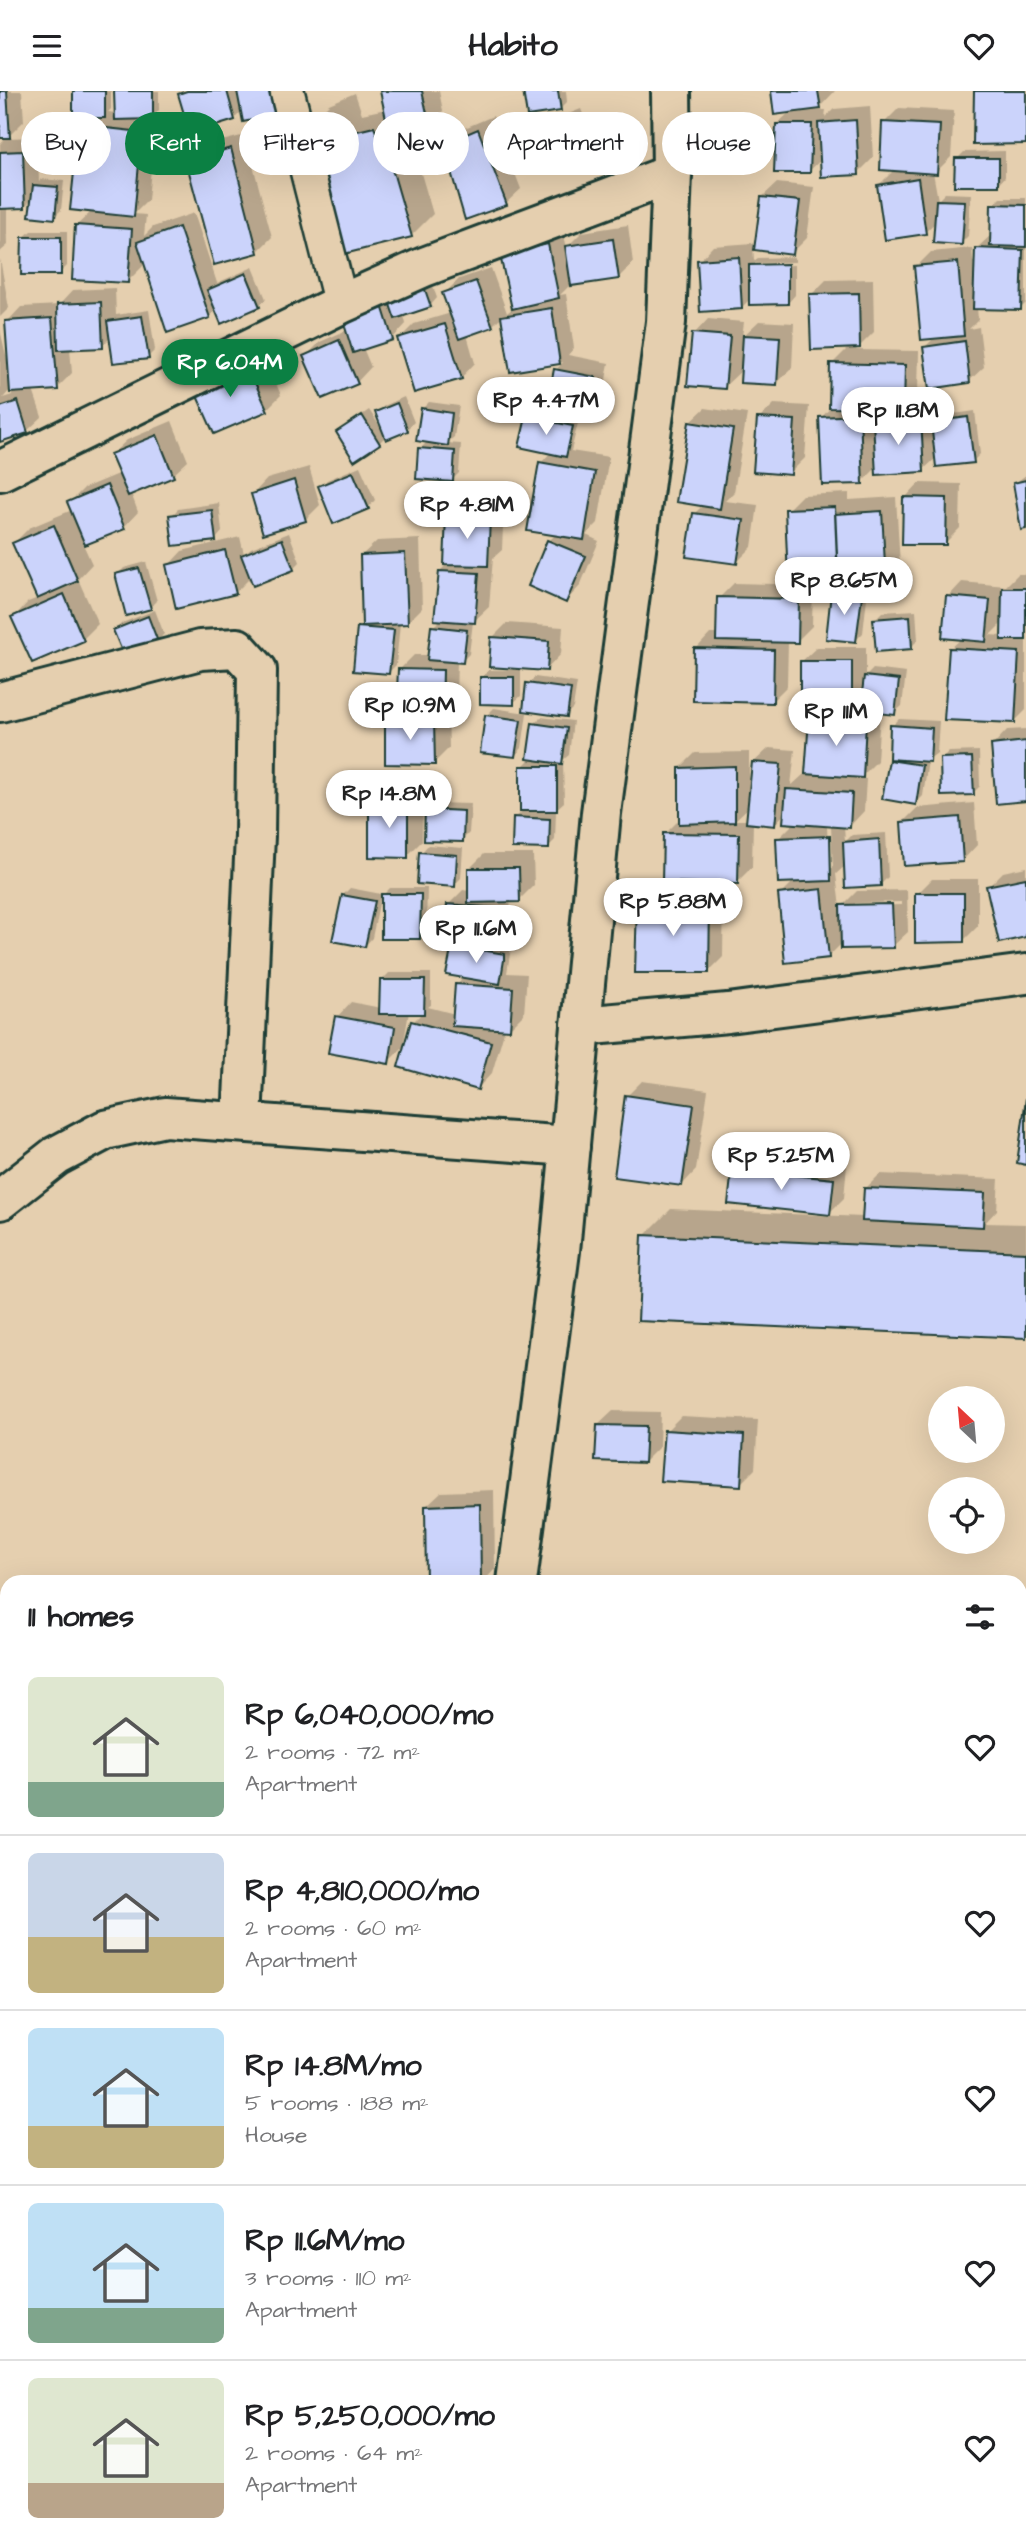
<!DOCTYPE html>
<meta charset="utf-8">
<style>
body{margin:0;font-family:"Architects Daughter",sans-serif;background:#f6f6f6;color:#202124;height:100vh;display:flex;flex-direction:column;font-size:26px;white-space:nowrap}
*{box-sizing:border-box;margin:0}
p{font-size:23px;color:#757577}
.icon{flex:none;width:38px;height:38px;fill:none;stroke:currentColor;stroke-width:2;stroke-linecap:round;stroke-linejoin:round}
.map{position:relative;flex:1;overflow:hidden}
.details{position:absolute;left:0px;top:1484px;width:1027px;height:973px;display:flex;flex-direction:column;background:#fff;border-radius:21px 21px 0 0;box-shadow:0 7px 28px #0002}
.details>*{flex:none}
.top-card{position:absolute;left:21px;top:21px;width:985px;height:63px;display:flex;gap:14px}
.needle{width:46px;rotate:334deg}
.tools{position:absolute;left:928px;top:1295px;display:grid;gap:14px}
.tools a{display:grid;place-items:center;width:77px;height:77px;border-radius:50%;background:#fff;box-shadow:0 7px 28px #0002;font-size:35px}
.price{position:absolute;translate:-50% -60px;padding:0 16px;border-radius:24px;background:#fff;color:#222;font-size:23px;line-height:46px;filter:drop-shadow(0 2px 4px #0008)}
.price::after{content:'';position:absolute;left:50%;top:42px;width:21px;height:16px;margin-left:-10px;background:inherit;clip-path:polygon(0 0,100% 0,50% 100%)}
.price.selected{background:#0b8043;color:#fff}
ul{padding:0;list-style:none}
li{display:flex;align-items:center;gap:21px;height:175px;padding:0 28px}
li+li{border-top:2px solid #e0e0e0}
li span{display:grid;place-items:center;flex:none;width:196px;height:140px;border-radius:10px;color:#555}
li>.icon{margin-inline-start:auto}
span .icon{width:84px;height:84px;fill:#fffc;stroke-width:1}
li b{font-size:30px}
h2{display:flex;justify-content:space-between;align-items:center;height:84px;padding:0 28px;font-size:30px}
.chip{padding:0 24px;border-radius:32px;background:#fff;box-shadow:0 7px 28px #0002;font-size:24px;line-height:63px}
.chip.selected{background:#0b8043;color:#fff}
header{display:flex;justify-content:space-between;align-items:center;height:91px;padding:0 28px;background:#fff;font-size:32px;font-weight:800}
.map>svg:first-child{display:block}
.water{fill:#84d1e3;stroke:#5c969d;stroke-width:2}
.shadow{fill:#0003;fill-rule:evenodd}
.building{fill:#cbd3fb;stroke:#1f3d34;stroke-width:2}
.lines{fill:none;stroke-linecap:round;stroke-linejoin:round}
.pedestrian-casing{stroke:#1f3d34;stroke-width:38}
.minor-casing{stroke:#1f3d34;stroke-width:44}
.tertiary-casing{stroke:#1f3d34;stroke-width:44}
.pedestrian{stroke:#e5cfaf;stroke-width:33}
.minor{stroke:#e5cfaf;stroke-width:38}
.tertiary{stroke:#e5cfaf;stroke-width:38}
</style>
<header><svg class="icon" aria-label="menu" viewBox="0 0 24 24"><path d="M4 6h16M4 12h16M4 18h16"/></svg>Habito<svg class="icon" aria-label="heart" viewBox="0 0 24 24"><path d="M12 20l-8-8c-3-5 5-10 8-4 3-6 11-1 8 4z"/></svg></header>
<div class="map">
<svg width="1026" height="2457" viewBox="0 0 1026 2457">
<rect width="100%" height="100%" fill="#e5cfaf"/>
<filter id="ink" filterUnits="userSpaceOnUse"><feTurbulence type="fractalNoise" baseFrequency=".0143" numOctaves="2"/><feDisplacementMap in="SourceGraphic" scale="14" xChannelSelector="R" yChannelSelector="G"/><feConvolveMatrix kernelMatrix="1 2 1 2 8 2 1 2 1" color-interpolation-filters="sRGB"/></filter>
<g filter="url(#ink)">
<path class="water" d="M1026,1927v530h-340l1,-7h333v-519z"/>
<path class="shadow" d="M0,0h22l2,30 -17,17 30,-1 2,44 2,-2 23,2 -3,29 -7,7 -21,-19 -9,9h-17l1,38 -8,7v-108l7,-8 -7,1z
M74,0h37v18l-3,3 8,1v-22h43v19l-6,7h3l-8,83 -14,14 12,1 -2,21 9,-9 41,-14 23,70 36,-16 13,32 -7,7 -42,3 -8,8 -66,-61v10l-15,15 -52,-55 16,-15 -11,-85 10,-10z
M183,0h96l3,15 -8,7 -31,-3 -8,8 -44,14 -11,-38z
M382,0h57l4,20 -14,15 -23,5 9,22 18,61 -22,22 -103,-111 21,-21 26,-11 7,21 24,-5z
M525,0h41l1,11 -7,7z
M772,0h63l-18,19h9l-1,7 9,-8 36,-3 3,52 -15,15 -36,-14 -13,12 -32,-47 14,-13z
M899,17l55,3 -3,46 -15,15h-3l5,28 7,-7 26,1 -3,42 -7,7 -25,-21 -11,10 -46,-47 16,-16 -11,-46z
M581,18l14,35 -7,7 -52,-20 7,-7z
M493,25l28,73 -15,14 -61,-58 15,-15z
M245,44l27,102 -15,15 -69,-91 15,-15z
M1005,60v26l-7,8 -41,-26 7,-7z
M777,92l37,4 -7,51 -15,15 -30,-56z
M1000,107h26v105l-5,5 -44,-1 1,13 -9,9 10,-2 5,40 -15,14 -44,-34 10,-10 -19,-70 15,-15 41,-4 1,14h3v-13l16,-15 1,-29z
M628,134l5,38 -15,15 -47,6 -11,11 6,-1 8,54 -6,7 41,8 -7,39 -15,15 -31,-47 7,-8 -51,8 -9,-55 -11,11 -25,9 8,28 -14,15 -62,-39 15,-15 37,-11 -7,-19 15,-15 32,-11 16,45 7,-6 -12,-52 60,-24 4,17 16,-16z
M31,140h36v35l-7,7 -37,-35z
M753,152l1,18 4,-3 37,-1v5l-40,1v3l40,-1v30l-7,8 -37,-5 -10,10 -42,-47 14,-15z
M0,168l9,49 -9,9z
M428,181l9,26 -7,8 -26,9 2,9 -14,15 -29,9 8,19 -14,15 -52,-25 15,-15 27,-12z
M873,188l1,53 -18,18 63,1 -1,41 -14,14 31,-2 1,16 4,-4 35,-5 5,43 -7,7 -36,-4 -14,13 -46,-3 -15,15 -41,-64 10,-11 1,-43 17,-17 -38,-52 15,-15zM874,316h15l-14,14z
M115,197l1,27 33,-5 6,40 -7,7 -37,-20 -9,9 -32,2 2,25 -15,15 -24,2 9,27 -15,14 -27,9v-110l7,29h2l-2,-37 14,-15 38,-2 14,-15zM11,298l1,6 -9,3z
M708,228l36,3 -2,15 17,-16 35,2 -2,45 -15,15 -34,-14 -19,18 -30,-53z
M261,258l20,46 -14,14 -72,-22z
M404,306l10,25 -7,7 -20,6 -8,8 -41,-11 31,-22 14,21 -6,-18 7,-7z
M429,311l30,4 -5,31 -7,6 14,1 -2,29 -7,7 -32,-31 8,-8 -6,-32z
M774,313l35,2 -4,52 -15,15 -31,-54z
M705,317l42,6 -13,78 -9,9 33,4 -6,42 -15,15 -43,-48 10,-10 -14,-82z
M535,320l44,8 -8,32 38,6 -11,66 -12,12 13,6 -19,45 -14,15 -36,-16 19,-44 7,-7 -15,-71 10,-11 -24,-34z
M172,330l16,40 -15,14 -42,18 7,19 -14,15 -41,17 9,20 -14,15 20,45 -15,15 -69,-22 14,-15 10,-4 -24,-55 15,-15 43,-18 -3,-7 15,-15 36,-15 -8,-19 15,-14z
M360,375l15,34 -7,8 -48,-21 7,-7z
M309,376l11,38 -15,15 -52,-26 14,-15z
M1026,384v52l-11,-44z
M919,392l42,1 -1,44 -15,15 -40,-45z
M849,402v7l47,-3 4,68 -15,15 -46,-5 -52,-65 15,-15z
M462,410l42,2 -2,47 -9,8 -4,49 -16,15 -4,32 -7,7h-5l-1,37 -8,8 1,42 -15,15 -47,-43 11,-11 2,-40 14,-14h15l4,-28 8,-8 -1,-48 8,-8v-47z
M219,412l3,29 -7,8 -44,-24 7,-7z
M289,442l11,29 -7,7 -41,7 -16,16 -68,-26 14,-15 58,-14 4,17 7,-6z
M420,448l2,69 -15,15h-7l-4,42 -8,8 -30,-45 6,-5 -2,-68 15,-14z
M146,471l11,39 -7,7 -33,-33 7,-7z
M1018,483h8v136l-12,12 -64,-73 12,-11 -14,-41 14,-15 44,4zM1003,531v14l-13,-1z
M734,492l79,2 -1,41 -15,15h-9l-1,45 -15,15 -76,-52 14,-15h8l1,-36z
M840,495l28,3 -5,44 -7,7 -24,-47z
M155,519l9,24 -7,7 -42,-11 7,-7z
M916,519l2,30 -7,7 -36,-28 7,-7z
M507,532l56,4 -2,27 -14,15 -26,-1v28l-8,7 -31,-26 7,-7h27v-3l-24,-29z
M817,556h49v29l7,-7 33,4 -4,33 -8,7 -14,-1 -3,49 -17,17 6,1 -2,32 -14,15 -6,-1 1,17 7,-7 34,-2 2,44 -7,7 -35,-19 -10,9 4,34 17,-17 50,-1 1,42 -15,14 -50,-4 -15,15 -48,-62 14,-14 -16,-42 17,-17 -9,-10 -11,12 -22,-2 -1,45 -15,15 -72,-48 16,-16 -1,-50 15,-15 54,-1v32h3l2,-22 15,-14 26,2 -4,36 12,-11h4l4,-56 11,-11 -20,-47zM863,605l-1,11 -9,-1zM750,715l-2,14h-13zM827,736h4l2,41h-4zM901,811v3l-46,1v-3z
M535,586l42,6 -4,25 -7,7 -38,-31z
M494,617l33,5 -5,35 -7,8 -28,-41z
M541,626l32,4 -4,34 -6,5 1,42 -11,10h3l-1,28 -7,7 -33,-29 10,-9 -3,-42 9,-9 3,-34z
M899,628l40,2 -2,32 -9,7 -5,36 -7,7 -26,-42 4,-4 -2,-31z
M1026,638v70l-33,-54 14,-15z
M979,660l1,35 -7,7 -31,-34 7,-7z
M386,697h37l-1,53 -15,15 -36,-54z
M434,712l37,1 -2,29 -7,7 -35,-30z
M974,712l3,42 -14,15 -61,-37 15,-15z
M428,754l35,3 -2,30 -7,7 -33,-32z
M484,763h49l1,31 -15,15h-8l-3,27 -17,17 20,4 -4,25 20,1 -3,40 -15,15 -4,-1 -13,45 -14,15 -65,-66 10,-10h-14l-6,35 -15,15 -51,-45 14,-15 30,6 1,-28 7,-7h42v32l-3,2 27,7 2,-29 8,-9 -12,-30 7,-7 -12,-34 15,-15 6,1v-22z
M1026,776v68l-38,-48 15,-15z
M932,788h46v47l-14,14 -47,-46z
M350,797l31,6 -9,44 -7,8 -22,-51z
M390,797h37l-1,42 -7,7 -36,-42z
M653,797l71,1 -1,68 -15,15 -69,-69z
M642,990l66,9 -12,80 -14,15 -55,-89z
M748,1064l99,10 -3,33 -15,15 -95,-43z
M880,1083l119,5 -2,31 -12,13 41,1v113l-382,-101 27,-27 193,8 2,-29z
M613,1320l47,1 -1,35 -15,15 -46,-37z
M681,1325l77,4 -3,49 -15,15 -74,-53z
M494,1399l1,79 -12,13h-55l-2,-76 15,-14z"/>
<path class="building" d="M0,0h7l3,47h-10z
M73,0h32v27h-32z
M114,0h39v28l-38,1z
M187,0h40l8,29 -45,14 -12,-40z
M237,0h34l4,24 -32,7z
M380,0h42l8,36 -40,10z
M523,0h35l3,20 -34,5z
M771,0h47l3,18 -47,6z
M974,0h52v53l-53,1z
M333,22l8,22 33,-8 20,48 18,62 -76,19 -30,-131z
M574,24l15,38 -40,15 -15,-38z
M856,29l3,55 -38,2 -3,-54z
M882,31l58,3 -3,49 -57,-4z
M776,33h36l-2,49h-36z
M79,34l63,7 -8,85 -64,-7z
M478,38l29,76 -42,15 -22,-76z
M231,57l27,105 -44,12 -28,-104z
M23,60l2,57 -25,1v-57z
M955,67h44v28h-45z
M918,87l8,56 -41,6 -8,-55z
M33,94l25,2 -3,32 -26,-3z
M761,106l39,4 -7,54 -39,-5z
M936,109l29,1 -3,44 -29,-2z
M991,113l35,1v42l-36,-1z
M75,134l57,4 -4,54 -56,-3z
M179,136l31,91 -43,15 -30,-91z
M22,146h39v38h-40z
M613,148l6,40 -48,7 -6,-40z
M548,153l11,54 -47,11 -12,-54z
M975,157l48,2 -2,60 -48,-1z
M739,166l3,52 -42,3 -3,-52z
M958,171l6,74 -43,4 -7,-74z
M788,173v40l-39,1v-40z
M246,182l14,34 -39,17 -14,-34z
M421,187l10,29 -36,12 -10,-29z
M476,190l17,46 -34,12 -17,-46z
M859,202l1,55 -49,2 -2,-56z
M380,208l13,41 -40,13 -13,-42z
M101,211l2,46 -45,2 -1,-46z
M552,217l8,56 -50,8 -9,-56z
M142,225l7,43 -36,4 -6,-42z
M52,227l6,72 -48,3 -5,-72z
M445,233l17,55 -48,14 -17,-55z
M692,242l38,3 -5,53 -38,-3z
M743,244l37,2 -3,48 -37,-2z
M339,249l19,44 -36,15 -19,-43z
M965,250l5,42 -41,6 -6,-42z
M246,272l22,48 -54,23 -21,-47z
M830,272l75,2 -1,44 -75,-1z
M554,278l42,8 -8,42 -42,-8z
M18,310l10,32 -28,9v-35z
M397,312l11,28 -22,9 -11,-28z
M421,317l31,5 -4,33 -32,-5z
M362,324l18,29 -26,17 -18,-29z
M860,324l3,69 -41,1 -3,-68z
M526,326l47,9 -7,31 -47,-10z
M968,326l6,46 -38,4 -5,-45z
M757,327l38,2 -4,55 -38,-3z
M921,327l3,54 -48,3 -3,-54z
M689,331l44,7 -13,80 -44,-7z
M157,344l17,42 -46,19 -18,-42z
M418,357l37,3 -2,31 -37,-3z
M539,371l56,10 -11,68 -57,-9z
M353,381l16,37 -36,15 -15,-38z
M294,389l12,41 -43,13 -12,-40z
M1026,389v49l-5,1 -8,-47z
M107,394l18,44 -40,16 -18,-43z
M903,406l44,1 -1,47h-44z
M835,416l3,70 -50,3 -3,-71z
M212,419l4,31 -43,5 -4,-31z
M882,420l4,71 -48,3 -3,-71z
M693,422l51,7 -7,44 -51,-7z
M446,424l44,2 -2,49 -44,-1z
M54,434l24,56 -41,18 -25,-56z
M282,448l12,31 -41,16 -12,-31z
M547,449l39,16 -20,47 -38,-17z
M225,459l11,44 -60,15 -10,-44z
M405,462l3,71 -46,2 -2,-71z
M139,477l12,41 -25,7 -11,-42z
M439,480l40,2 -4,50 -41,-3z
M1002,497h24v52h-25z
M831,502l31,3 -6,46 -30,-3z
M64,503l20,47 -52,22 -21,-46z
M946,505l44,4 -4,42 -44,-4z
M717,506l82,2 -1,44 -82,-2z
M148,525l10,26 -34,14 -11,-26z
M910,525l2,33 -36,3 -3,-33z
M431,535l36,4 -4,33 -36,-3z
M357,536l37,3 -5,44 -36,-3z
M491,546l58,4 -2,30 -58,-4z
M694,557l80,2 -1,53 -80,-2z
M949,557l70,4 -4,71 -71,-3z
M800,570h52v49h-52z
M398,578l45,1 -1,45 -46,-2z
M864,585l35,4 -4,35 -35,-4z
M480,586h34v28l-34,-1z
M526,592l45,6 -4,28 -44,-6z
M485,624l36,5 -6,37 -35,-4z
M385,628h49l1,46 -50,-1z
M809,628l57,3 -3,56 -58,-4z
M532,632l35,5 -5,36 -35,-5z
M890,634l42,3 -2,34 -41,-3z
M1026,650v60l-30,3 -5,-59z
M972,666l2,38 -33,1 -1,-38z
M889,669l33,5 -6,40 -34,-6z
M752,671l29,2 -6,62 -29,-3z
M520,675h37v45h-37z
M735,675v56l-56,2v-56z
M786,698l66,4 -2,35 -67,-5z
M369,711h39v56l-39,-1z
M425,718l39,2 -1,31 -39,-1z
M513,726l37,2 -1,30 -37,-1z
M960,726l3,45 -59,4 -3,-44z
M663,742l76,1 -1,50 -76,-2z
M830,745l1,45 -53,2 -2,-45z
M879,748l2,47 -36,2 -2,-46z
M419,761l38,3 -2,32 -38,-3z
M468,777h51l1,34 -52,1z
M1026,787v59l-27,6 -13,-57z
M822,798l7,69 -44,5 -7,-69z
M915,802h49v49l-49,1z
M381,803h40l-1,45h-39z
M342,804l33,6 -10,46 -33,-6z
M637,812h73l-1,70h-74z
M447,813l50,4 -3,36 -50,-4z
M892,813l2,44 -53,1 -1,-44z
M452,854l53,9 -5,30 -54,-9z
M380,889h45l-1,34h-45z
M455,893l58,4 -3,42 -58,-4z
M335,925l60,11 -6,37 -61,-11z
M411,930l80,21 -13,48 -80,-23z
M625,1004l69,10 -12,81 -68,-9z
M1026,1007v67l-9,-2z
M732,1078l102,10 -4,36 -102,-11z
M864,1097l121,5 -2,34 -121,-6z
M642,1144l384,17v86l-388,-17z
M597,1334l49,1 -2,37 -49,-2z
M664,1339l80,5 -3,51 -81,-5z
M480,1413l1,78h-55l-1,-76z"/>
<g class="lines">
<g class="pedestrian-casing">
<path id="pedestrian" d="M287,0l54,213"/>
</g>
<g class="minor-casing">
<path id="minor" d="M0,380l341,-167 83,-37 248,-93
M0,611l200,-52 37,-2 20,22 -2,166 -13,286
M581,935l147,-13 298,-39
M0,1109l56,-44 49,-26 60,-13 405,29"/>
</g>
<g class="tertiary-casing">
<path id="tertiary" d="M517,1491l43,-331 41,-438 65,-491 6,-148 -1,-83
M1020,1867l6,-3"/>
</g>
<use href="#pedestrian" class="pedestrian"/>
<use href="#minor" class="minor"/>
<use href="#tertiary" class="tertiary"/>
</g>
</g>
</svg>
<div class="tools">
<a><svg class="needle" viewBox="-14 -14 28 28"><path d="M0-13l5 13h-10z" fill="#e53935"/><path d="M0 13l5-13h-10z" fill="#757577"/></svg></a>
<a><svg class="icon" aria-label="locate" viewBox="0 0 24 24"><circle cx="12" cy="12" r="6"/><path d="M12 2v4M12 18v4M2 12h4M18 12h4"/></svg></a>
</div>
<b class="price selected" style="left:230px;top:308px">Rp 6.04M</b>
<b class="price" style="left:546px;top:346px">Rp 4.47M</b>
<b class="price" style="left:898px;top:356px">Rp 11.8M</b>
<b class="price" style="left:467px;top:450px">Rp 4.81M</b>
<b class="price" style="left:844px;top:526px">Rp 8.65M</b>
<b class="price" style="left:410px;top:651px">Rp 10.9M</b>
<b class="price" style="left:836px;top:657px">Rp 11M</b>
<b class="price" style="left:389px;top:739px">Rp 14.8M</b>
<b class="price" style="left:673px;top:847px">Rp 5.88M</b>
<b class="price" style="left:476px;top:874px">Rp 11.6M</b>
<b class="price" style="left:781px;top:1101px">Rp 5.25M</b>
<div class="top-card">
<a class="chip">Buy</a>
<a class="chip selected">Rent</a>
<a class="chip">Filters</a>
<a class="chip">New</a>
<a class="chip">Apartment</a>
<a class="chip">House</a>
</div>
<section class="details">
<h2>11 homes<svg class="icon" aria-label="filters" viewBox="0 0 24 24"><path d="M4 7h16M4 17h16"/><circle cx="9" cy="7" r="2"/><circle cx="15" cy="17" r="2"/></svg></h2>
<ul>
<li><span style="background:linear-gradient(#dfe7d0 75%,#7fa58c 0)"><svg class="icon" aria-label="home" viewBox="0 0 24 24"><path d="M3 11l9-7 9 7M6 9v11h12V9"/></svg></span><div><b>Rp 6,040,000/mo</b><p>2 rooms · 72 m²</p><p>Apartment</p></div><svg class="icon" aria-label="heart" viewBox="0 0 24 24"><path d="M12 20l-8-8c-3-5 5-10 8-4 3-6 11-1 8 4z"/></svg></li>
<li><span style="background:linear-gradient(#c9d6e8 60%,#c2b280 0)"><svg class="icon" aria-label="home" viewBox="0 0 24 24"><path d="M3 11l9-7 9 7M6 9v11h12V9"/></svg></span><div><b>Rp 4,810,000/mo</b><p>2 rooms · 60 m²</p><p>Apartment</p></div><svg class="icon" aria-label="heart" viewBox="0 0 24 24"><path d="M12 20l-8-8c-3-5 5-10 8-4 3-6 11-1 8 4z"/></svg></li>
<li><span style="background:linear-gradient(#bfe0f5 70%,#c2b280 0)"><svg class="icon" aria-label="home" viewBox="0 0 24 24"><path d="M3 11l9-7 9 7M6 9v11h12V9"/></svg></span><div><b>Rp 14.8M/mo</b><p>5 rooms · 188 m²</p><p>House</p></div><svg class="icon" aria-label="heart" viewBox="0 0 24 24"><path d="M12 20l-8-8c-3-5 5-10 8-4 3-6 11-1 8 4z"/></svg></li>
<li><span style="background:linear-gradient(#bfe0f5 75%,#7fa58c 0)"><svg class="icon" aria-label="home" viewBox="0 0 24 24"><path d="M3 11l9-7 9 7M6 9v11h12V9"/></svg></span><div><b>Rp 11.6M/mo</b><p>3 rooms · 110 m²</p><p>Apartment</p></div><svg class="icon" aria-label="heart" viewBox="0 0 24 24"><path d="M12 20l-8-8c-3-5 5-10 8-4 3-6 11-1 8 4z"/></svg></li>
<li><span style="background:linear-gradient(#dfe7d0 75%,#b9a48a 0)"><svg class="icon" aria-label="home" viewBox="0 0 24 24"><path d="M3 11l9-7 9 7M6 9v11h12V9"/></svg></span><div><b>Rp 5,250,000/mo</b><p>2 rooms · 64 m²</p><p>Apartment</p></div><svg class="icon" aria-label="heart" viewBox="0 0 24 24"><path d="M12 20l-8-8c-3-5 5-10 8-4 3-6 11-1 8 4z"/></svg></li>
</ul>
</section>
</div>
